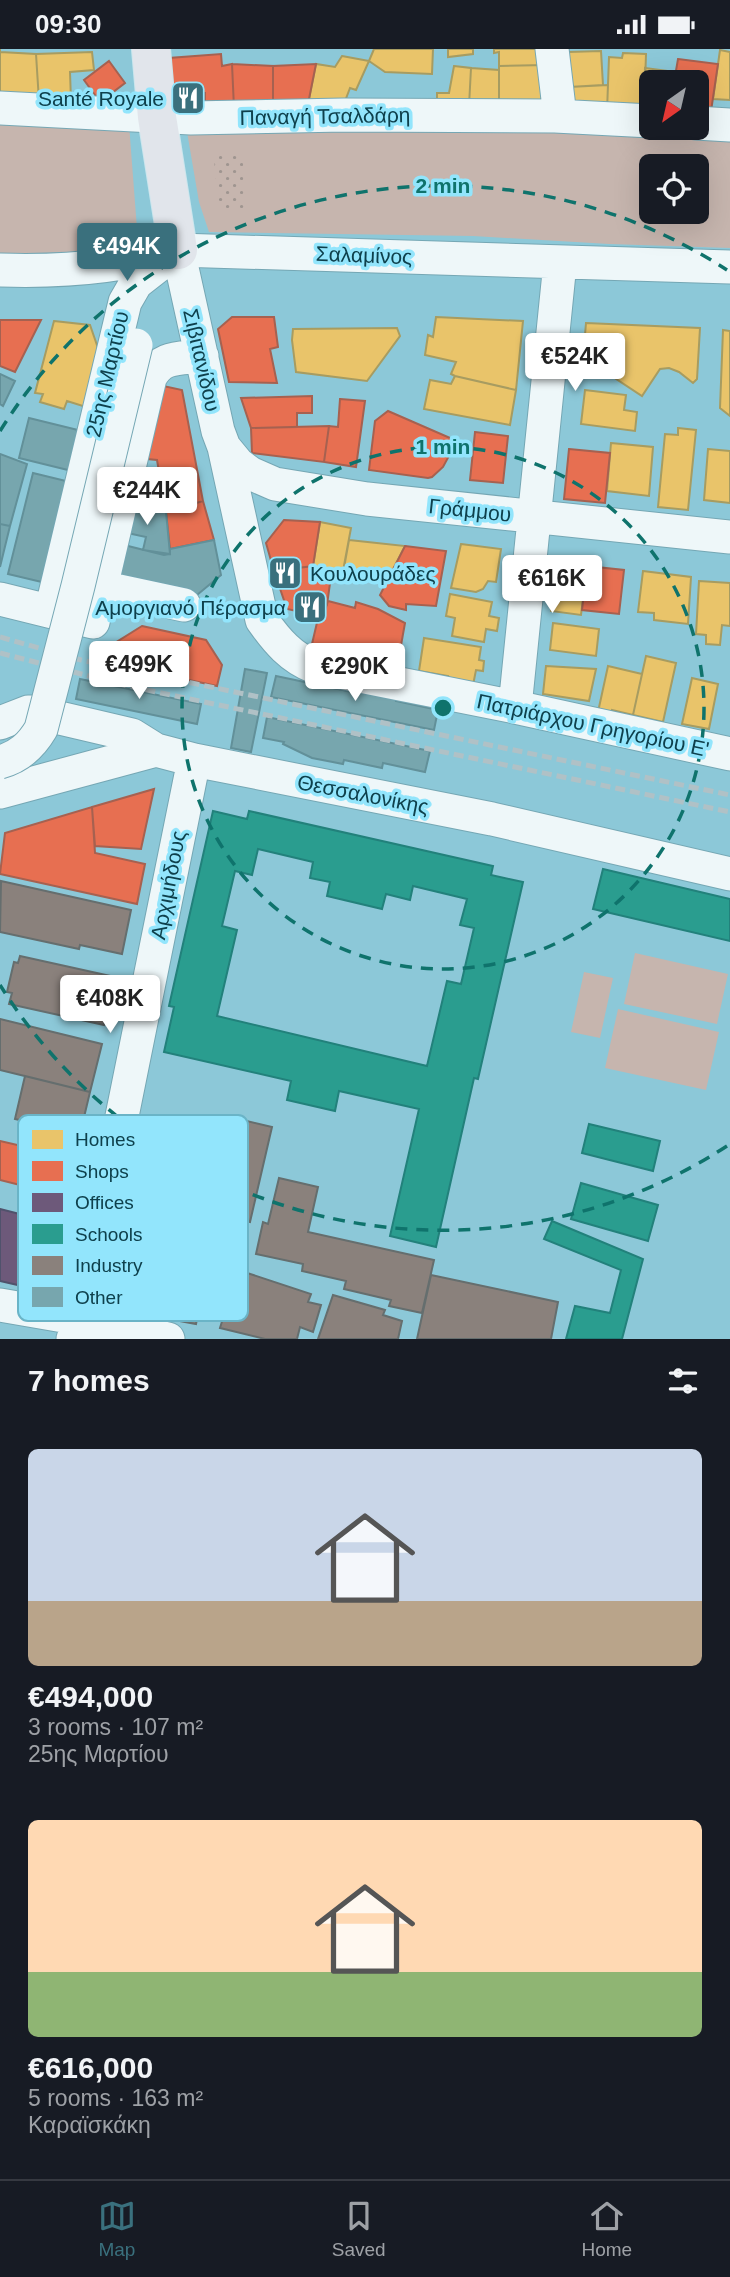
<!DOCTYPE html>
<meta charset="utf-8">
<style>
body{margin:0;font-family:Helvetica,sans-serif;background:#20242c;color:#f1f3f6;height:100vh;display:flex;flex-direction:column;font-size:26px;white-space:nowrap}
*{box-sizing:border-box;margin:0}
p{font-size:23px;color:#9ea1a6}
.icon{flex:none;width:38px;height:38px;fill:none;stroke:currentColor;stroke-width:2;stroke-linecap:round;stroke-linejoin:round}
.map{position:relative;height:1290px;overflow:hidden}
.panel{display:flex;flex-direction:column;background:#171b24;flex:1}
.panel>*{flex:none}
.needle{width:46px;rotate:214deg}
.buttons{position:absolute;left:639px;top:21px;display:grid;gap:14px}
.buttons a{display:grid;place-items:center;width:70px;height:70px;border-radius:10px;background:#171b24;box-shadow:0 7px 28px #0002;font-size:35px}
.price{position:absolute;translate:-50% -60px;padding:0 16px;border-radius:7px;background:#fff;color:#222;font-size:23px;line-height:46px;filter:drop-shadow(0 2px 4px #0008)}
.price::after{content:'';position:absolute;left:50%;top:42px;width:21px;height:16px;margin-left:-10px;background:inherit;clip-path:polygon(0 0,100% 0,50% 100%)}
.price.active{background:#3a707d;color:#fff}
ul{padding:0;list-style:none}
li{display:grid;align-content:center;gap:14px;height:371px;padding:0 28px}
li span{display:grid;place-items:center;height:217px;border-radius:10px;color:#555}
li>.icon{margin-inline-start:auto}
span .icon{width:126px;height:126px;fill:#fffc;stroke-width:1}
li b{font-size:30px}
h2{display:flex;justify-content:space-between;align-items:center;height:84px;padding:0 28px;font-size:30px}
.status{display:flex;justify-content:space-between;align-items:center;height:49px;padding:0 35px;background:#171b24;direction:ltr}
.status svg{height:19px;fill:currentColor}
.menu{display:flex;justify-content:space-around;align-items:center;height:98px;border-top:2px solid #363941;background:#171b24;font-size:19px;color:#9ea1a6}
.menu a{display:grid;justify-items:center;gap:4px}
.menu .active{color:#3a707d}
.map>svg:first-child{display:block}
.green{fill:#c6b5ae;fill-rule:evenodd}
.garden{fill:url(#garden-dots)}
.homes{fill:#e9c46a;stroke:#a79c61;stroke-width:2}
.shops{fill:#e76f51;stroke:#a66150;stroke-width:2}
.offices{fill:#6d597a;stroke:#50526c;stroke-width:2}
.schools{fill:#2a9d8f;stroke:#22817b;stroke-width:2;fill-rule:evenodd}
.industry{fill:#8a817c;stroke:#656e6e;stroke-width:2}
.building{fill:#77a6ae;stroke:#629099;stroke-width:2}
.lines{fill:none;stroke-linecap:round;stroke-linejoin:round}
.minor-casing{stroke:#75a7b4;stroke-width:35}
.major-casing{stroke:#cbe6ed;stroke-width:40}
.minor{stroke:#eef7f9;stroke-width:33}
.major{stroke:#e1e5eb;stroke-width:38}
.rail{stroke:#b0c1c6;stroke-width:5;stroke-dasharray:10 5;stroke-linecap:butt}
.minor-bridge-casing{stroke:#75a7b4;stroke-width:35;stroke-linecap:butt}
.minor-bridge{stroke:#eef7f9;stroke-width:33}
.ring{fill:none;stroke:#0f736c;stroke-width:3.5;stroke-dasharray:12 9}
.labels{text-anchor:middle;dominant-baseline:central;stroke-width:7;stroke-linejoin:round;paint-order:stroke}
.poi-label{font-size:21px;fill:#0e404c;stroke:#92e5fc;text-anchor:end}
.street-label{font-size:21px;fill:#0e404c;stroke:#92e5fc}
.key{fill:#92e5fc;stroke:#6ab4c7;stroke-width:2}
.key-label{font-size:19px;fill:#0e404c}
.centre{fill:#0f736c;stroke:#92e5fc;stroke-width:3.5}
.ring-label{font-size:21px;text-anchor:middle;font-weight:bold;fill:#0f736c;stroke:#92e5fc;stroke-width:7;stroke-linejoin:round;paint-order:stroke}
</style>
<div class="status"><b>09:30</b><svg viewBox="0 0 49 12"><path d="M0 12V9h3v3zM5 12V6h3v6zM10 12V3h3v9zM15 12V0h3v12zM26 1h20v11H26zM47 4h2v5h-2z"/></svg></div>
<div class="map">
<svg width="730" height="1290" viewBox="0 0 730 1290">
<defs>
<pattern id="garden-dots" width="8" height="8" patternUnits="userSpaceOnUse" patternTransform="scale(1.75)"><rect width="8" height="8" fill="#c6b5ae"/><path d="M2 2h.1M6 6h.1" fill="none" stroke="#9f9590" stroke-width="1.8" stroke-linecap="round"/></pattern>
</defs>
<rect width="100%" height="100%" fill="#8cc8d8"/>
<path class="green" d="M0,62l129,13 9,118 -4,6 -134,10z
M186,77h359l185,8v114l-121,-4 -136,-8 -264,-4 -10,-30zM651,117h45v46h-45z
M635,904l93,21 -11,50 -93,-20z
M584,923l29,6 -13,60 -29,-6z
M618,960l101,23 -13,58 -101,-22z"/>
<path class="garden" d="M214,107h29l1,52 -27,1z"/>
<path class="homes" d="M0,0v3l36,2 3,47 -39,-2z
M374,0h59l-1,25 -47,-2 -16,-11z
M448,0h25v5l-25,3z
M494,0h49l2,16 -46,1v-14l-5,1z
M720,1l10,2v48l-17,-1z
M601,2l2,34 -34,2 -1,-35z
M92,3l2,18 -24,2 1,29h-32l-3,-47z
M623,4l23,1 -2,59 -37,-2 2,-54 13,1z
M342,7l27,5 -13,29 -6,-2 -8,21h-35l9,-45 19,3z
M545,16v39l-46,2v-40z
M454,17l17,2 -2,38 -32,-1v-12h12z
M471,19l28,2v36h-30z
M645,19l31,4 -2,10h-23v20h-7z
M608,36l-1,26 -35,-2 -3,-22z
M436,268l87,4 -7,69 -61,-14 -4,-2 5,-12 -31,-7 3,-20 5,2z
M54,272l36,4 9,26 -13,56 -19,-6 -3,8 -24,-7 3,-8 -8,-1z
M586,274l114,5 -3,51 -4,4 -14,-11 -10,-4 -9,1 -18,27 -35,-23 -25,-3z
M397,279l3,8 -33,45 -71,-9 -4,-32 1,-11z
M723,281l7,1v85l-10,-8z
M455,327l61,14 -6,35 -86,-16 6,-29 21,4z
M585,341l41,5 -2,15 13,2 -2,19 -54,-7z
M678,379l18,2 -8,80 -30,-3 7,-73 13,1z
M611,394l42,4 -4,49 -42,-5z
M708,400l22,2v52l-26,-3z
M320,473l31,6 -8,43 -30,-5z
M349,491l56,6 -20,39 -23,-11 -9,2 -7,4 -4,-1z
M461,495l40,5 -5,33 -8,-1 -5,8 -7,3 -25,-4z
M557,513l30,4 -6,49 -30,-4z
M643,522l48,6 -3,47 -34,-4v-7l-16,-1z
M699,532l31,2v43l-8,-1 -2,20 -14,-1v-9l-10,-1z
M450,545l42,8 -3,14 10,2 -2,13 -11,-2 -2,13 -32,-6 3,-18 -9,-2z
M553,574l46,6 -3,27 -46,-6z
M424,589l57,9 -2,13 5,1 -1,10 -7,-1 -3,15 -26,-4 1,-5 -29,-5z
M646,607l30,7 -13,59 -30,-7z
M546,617l50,3 -7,32 -46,-7z
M608,617l34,8 -9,41 -21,-5 -1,5 -13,-3z
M692,629l26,6 -9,45 -27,-5z"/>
<path class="shops" d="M221,5l1,12 10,-2 2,44 -29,2v-17l-32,1 -4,-36z
M678,10l40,5 -8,54 -14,-1v-35h-22z
M109,12l16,22 -25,19 -16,-22z
M232,15l41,2v43l-39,-1z
M316,15l-9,45h-34v-43z
M205,44v17l-29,2 -3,-18z
M232,268h42l4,30 -8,2 7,34 -48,-1 -11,-53z
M0,271h41l-26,52 -15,-6z
M154,335l28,6 21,111 -37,11 -9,-52 -20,-2z
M312,347v17h-15v14l-46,1 -10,-30z
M340,350l25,2 -9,66 -32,-5 5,-36 9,1z
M388,362l69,30 -14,26 -11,10 -4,1 -59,-8 6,-49z
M329,377l-5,36 -72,-9 -1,-25z
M475,383l33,4 -5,47 -33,-3z
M569,400l41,4 -5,50 -41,-4z
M203,452l11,39 -44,9 -4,-37z
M284,471l36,2 -7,44 -39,5 -8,-28z
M405,497l41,5 -10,55 -30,-2v6l-17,-4 -9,-11z
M313,517l19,3 -5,36 -9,-1 -3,11 -28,-6 -13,-38z
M587,517l37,4 -5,44 -37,-4z
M328,552l27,7 1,-6 22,7 27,14 -7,39 -86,-18 7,-30h5z
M142,577l64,14 16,25 -5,21 -107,-23 5,-20z
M154,740l-13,60 -46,-3 -3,-39z
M92,758l3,46 50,11 -8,40 -137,-30 5,-41z
M0,1092l69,16 -9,38 -60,-15z"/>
<path class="offices" d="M0,1160l51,13 -16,67 -35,-8z"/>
<path class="schools" d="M213,762l34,8 2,-8 244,55 -2,9 32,7 -45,197 -4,-1 -38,169 -46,-11 29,-127 -80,-18 -4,20 -48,-11 4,-19 -127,-29 10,-45 -5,-1zM258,800l55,13 -3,16 20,4 -3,14 55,13 4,-15 24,6 3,-14 54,13 -7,26 14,3 -13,56 -14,-3 -20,85 -210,-50 20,-86 -15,-4 13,-55 17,4z
M603,820l127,30v42l-137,-32z
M589,1075l71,17 -7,30 -71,-18z
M581,1134l77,22 -10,36 -77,-22z
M552,1172l91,38 -21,80h-56l9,-33 35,7 11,-43 -77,-31z"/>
<path class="industry" d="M1,832l130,29 -9,44 -42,-9 -1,4 -79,-17z
M20,907l95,21 -11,48 -95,-21 3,-11 -5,-1 7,-30 4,1z
M0,970l102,25 -12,48 -90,-22z
M25,1027l65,16 -10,42 -65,-15z
M226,1067l46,11 -22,95 -46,-11z
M279,1129l39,9 -10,45 126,28 -12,53 -33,-7 2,-6 -47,-11 2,-8 -44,-10 1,-7 -47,-10 7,-32 5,2z
M172,1200l45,9 -10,47 -7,-1 -4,20 -38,-7z
M238,1221l73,24 -3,8 13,3 -8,27 -13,-5 -3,12h-32l-45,-11z
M431,1226l127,27 -7,37h-134z
M333,1246l52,15 -2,5 19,6 -4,18h-80z"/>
<path class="building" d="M0,325l15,7 -12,25 -3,-2z
M29,369l53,13 -10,40 -53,-13z
M0,405l27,10 -17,62 -10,-2z
M134,421h17l4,24 8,-1 3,19 -41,-8z
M33,424l37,9 -24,101 -38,-9z
M125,455l41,8 4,42 -27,-4 3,-13 -28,-6z
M0,475l10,2 -10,41z
M214,491l7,35 -30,25 -84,-22 9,-35 48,12 6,-1v-5z
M245,620l22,4 -16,79 -20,-4z
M276,627l81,17 1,-5 39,8 -1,5 42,9 -4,20 -163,-33z
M80,630l121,25 -4,20 -121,-25z
M267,668l163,34 -5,21 -42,-9 -1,5 -38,-8 -1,4 -31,-6 -29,-14 1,-2 -21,-4z"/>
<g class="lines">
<g class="minor-casing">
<path id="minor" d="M552,0l8,67
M0,59l191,10 153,-3 211,1 96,5
M696,74l34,2
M178,201l40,181 6,16 38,173c15,21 29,38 53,47l200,40 215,47
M0,221c61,2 120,-2 178,-20l552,17
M224,398l14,17 12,9 25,11 92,15 363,38
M100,538l84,18
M0,550l93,23 57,-244c11,-23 30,-19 52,-22
M51,562l74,-309 11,-19 32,-25
M515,658l45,-444
M0,674l28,-11h6l98,23 24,15 38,10 298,59 238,55
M0,743l156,-42
M0,1256l81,14 87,20
M73,1290l8,-20 113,-559"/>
</g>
<g class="major-casing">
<path id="major" d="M151,0l6,68 21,133"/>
</g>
<use href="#minor" class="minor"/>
<use href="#major" class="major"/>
<path class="rail" d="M0,588l81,23 649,135
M0,604l128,33 602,126"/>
<g class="minor-bridge-casing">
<path id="minor-bridge" d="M0,713c19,-5 31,-16 41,-33l37,-143 58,-241"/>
</g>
<use href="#minor-bridge" class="minor-bridge"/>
</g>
<g class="ring">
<circle cx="443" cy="659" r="261"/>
<path d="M727 1097A522 522 0 0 1 0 936M0 382A522 522 0 0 1 727 221"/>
</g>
<defs>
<g id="restaurant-square" transform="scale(1.75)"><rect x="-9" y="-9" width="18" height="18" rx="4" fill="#3a707d" stroke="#92e5fc"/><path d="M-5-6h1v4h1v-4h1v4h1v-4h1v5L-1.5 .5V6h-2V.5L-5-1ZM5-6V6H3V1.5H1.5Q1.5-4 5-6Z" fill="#fff"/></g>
</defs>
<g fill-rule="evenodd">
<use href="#restaurant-square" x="188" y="49"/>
<use href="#restaurant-square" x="285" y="524"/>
<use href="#restaurant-square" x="310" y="558"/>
</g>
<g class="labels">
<g class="poi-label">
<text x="164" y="49">Santé Royale</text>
<text x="310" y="524" text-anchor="start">Κουλουράδες</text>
<text x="286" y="558">Αμοργιανό Πέρασμα</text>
</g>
<g class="street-label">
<text transform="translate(325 67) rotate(-1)">Παναγή Τσαλδάρη</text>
<text transform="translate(364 206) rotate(2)">Σαλαμίνος</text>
<text transform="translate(202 311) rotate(77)">Σιβιτανίδου</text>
<text transform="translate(107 325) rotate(-77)">25ης Μαρτίου</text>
<text transform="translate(470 461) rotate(6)">Γράμμου</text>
<text transform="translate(593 676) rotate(12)">Πατριάρχου Γρηγορίου Ε'</text>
<text transform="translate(363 745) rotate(11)">Θεσσαλονίκης</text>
<text transform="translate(168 836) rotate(-79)">Αρχιμήδους</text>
</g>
</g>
<rect x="18" y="1066" width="230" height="206" rx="10" class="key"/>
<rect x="32" y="1081" width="31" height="19" fill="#e9c46a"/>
<rect x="32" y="1112" width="31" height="20" fill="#e76f51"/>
<rect x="32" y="1144" width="31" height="19" fill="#6d597a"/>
<rect x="32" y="1175" width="31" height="20" fill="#2a9d8f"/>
<rect x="32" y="1207" width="31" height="19" fill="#8a817c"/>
<rect x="32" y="1238" width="31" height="20" fill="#77a6ae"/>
<g class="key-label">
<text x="75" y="1097">Homes</text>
<text x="75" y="1129">Shops</text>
<text x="75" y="1160">Offices</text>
<text x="75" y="1192">Schools</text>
<text x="75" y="1223">Industry</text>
<text x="75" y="1255">Other</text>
</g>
<circle cx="443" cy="659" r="10" class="centre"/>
<g class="ring-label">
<text x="443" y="144">2 min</text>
<text x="443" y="405">1 min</text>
</g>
</svg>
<div class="buttons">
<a><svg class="needle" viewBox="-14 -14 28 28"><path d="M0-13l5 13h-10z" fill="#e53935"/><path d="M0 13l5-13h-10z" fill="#9ea1a6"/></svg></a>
<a><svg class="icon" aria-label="locate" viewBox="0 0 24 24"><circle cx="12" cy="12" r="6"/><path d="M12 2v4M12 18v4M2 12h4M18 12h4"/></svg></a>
</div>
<b class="price active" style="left:127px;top:234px">€494K</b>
<b class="price" style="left:575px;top:344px">€524K</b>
<b class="price" style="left:147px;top:478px">€244K</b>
<b class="price" style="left:552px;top:566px">€616K</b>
<b class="price" style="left:139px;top:652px">€499K</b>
<b class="price" style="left:355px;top:654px">€290K</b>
<b class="price" style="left:110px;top:986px">€408K</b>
</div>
<section class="panel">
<h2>7 homes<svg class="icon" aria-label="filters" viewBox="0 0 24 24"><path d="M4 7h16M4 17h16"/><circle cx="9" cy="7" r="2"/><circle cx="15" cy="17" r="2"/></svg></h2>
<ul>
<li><span style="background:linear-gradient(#c9d6e8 70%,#b9a48a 0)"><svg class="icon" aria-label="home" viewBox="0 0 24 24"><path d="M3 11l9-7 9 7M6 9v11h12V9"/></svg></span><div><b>€494,000</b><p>3 rooms · 107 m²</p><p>25ης Μαρτίου</p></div></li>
<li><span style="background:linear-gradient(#ffd9b3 70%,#8fb573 0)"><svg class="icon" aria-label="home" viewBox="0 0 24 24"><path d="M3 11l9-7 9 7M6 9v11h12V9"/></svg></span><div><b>€616,000</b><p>5 rooms · 163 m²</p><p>Καραϊσκάκη</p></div></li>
</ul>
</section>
<nav class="menu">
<a class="active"><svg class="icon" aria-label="map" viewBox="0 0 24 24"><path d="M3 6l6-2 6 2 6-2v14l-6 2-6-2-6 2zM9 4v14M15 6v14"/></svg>Map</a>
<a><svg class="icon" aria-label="saved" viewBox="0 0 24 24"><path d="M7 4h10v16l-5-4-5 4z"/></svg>Saved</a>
<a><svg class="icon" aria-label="home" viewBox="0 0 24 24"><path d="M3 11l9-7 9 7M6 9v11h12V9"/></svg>Home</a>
</nav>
